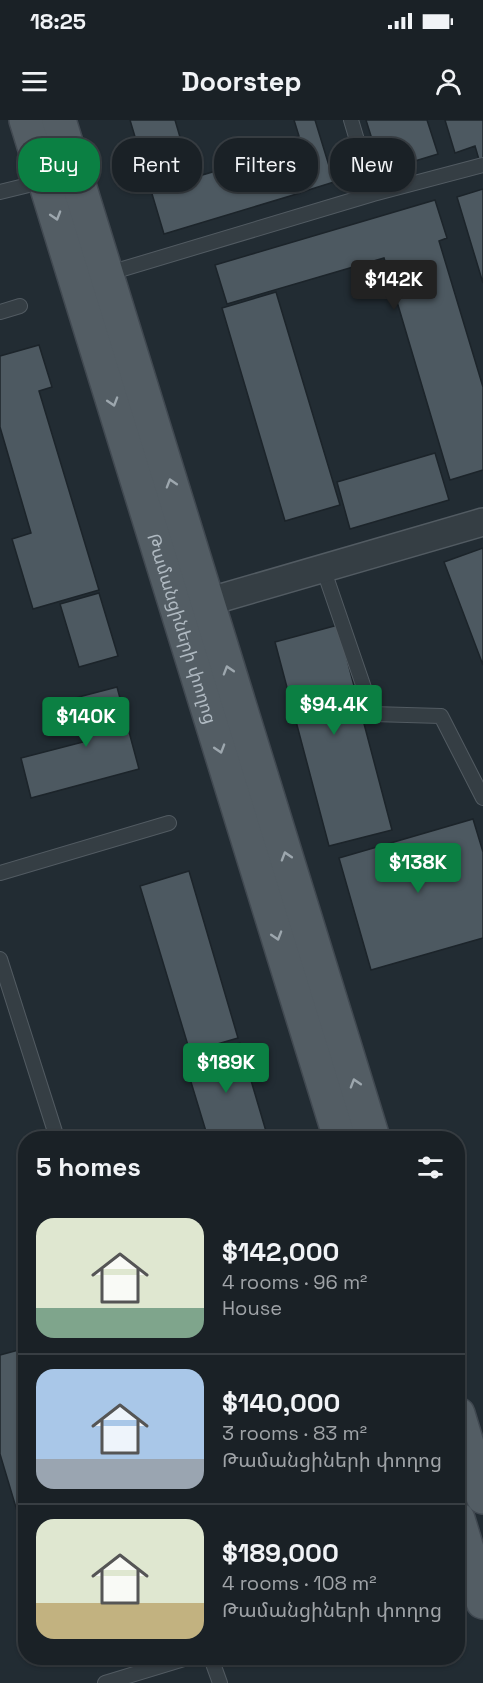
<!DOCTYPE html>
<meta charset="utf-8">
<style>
body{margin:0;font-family:"Space Grotesk","Noto Sans Armenian",sans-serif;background:#272e32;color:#f1f3f6;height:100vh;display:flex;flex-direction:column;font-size:22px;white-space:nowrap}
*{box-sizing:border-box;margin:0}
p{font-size:20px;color:#9fa3a7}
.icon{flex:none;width:33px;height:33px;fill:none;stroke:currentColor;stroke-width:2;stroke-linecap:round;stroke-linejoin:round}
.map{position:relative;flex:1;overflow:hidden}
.details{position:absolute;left:18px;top:1011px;width:447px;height:534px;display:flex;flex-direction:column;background:#1a2126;border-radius:24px;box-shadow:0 2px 4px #0004,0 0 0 2px #383e43}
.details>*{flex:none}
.hud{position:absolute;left:18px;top:18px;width:447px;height:54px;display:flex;gap:12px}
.price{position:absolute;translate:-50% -51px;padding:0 14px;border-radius:6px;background:#0b8043;color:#fff;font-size:20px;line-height:39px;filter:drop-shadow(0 2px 3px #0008)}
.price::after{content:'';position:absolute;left:50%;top:36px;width:18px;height:14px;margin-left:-9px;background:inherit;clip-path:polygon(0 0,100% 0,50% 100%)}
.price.active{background:#222;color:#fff}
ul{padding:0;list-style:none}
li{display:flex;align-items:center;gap:18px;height:150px;padding:0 18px}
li+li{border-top:2px solid #383e43}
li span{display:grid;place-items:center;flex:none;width:168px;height:120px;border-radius:18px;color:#555}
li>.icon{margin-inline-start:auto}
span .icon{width:72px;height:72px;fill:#fffc;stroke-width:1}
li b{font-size:26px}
h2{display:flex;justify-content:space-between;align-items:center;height:72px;padding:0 18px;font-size:26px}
.tag{padding:0 21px;border-radius:24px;background:#1a2126;box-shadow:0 2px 4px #0004,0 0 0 2px #383e43;font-size:21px;line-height:54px}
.tag.active{background:#0b8043;color:#fff}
.status{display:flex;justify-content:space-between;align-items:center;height:42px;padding:0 30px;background:#1a2126;direction:ltr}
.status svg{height:16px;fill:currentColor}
header{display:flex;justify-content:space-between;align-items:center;height:78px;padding:0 18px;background:#1a2126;font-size:27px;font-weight:600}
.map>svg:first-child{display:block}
.building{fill:#4d5961;stroke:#1c242a;stroke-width:1.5}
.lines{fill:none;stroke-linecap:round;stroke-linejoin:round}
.lane-casing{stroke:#525b62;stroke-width:16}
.street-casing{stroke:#525b62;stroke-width:30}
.primary-casing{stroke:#414951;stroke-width:36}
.lane{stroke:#353e44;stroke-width:14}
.street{stroke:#353e44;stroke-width:27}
.primary{stroke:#535d64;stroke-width:33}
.oneway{stroke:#9da7ae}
.labels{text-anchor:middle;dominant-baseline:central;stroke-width:6;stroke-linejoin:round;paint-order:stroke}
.street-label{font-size:18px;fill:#afb9c1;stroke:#1b2228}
</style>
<div class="status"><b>18:25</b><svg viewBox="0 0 49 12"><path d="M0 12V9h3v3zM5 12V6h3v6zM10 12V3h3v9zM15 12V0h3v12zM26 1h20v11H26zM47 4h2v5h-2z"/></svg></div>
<header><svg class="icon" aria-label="menu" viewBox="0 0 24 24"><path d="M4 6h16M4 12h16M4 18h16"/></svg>Doorstep<svg class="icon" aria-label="person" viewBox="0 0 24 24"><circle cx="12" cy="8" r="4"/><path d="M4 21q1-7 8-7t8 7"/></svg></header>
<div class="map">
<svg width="483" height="1563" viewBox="0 0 483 1563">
<rect width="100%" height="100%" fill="#222c33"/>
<path class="building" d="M130,0h45l17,58 95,-28 13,43 -136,41z
M294,0h21l19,62 -32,10 -16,-52 13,-4z
M366,0h61l11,34 -56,17z
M445,0h38v42l-3,1 -5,-17 -20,7z
M483,69v94l-26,-86z
M435,80l12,38 -8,3 44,146v83l-33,10 -66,-222 -157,46 -12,-39z
M276,172l64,213 -55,16 -63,-213z
M39,225l13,42 -13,4 60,199 -66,19 -21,-70 19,-6 -31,-106v-71z
M435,333l14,47 -99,29 -13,-47z
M483,428v117l-39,-103z
M99,473l19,63 -39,11 -19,-63z
M338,505l54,205 -63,16 -54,-204z
M117,567l22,82 -108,29 -10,-40 62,-16 -12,-43z
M473,699l10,33v86l-112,32 -32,-112z
M189,751l49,167 -48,14 -50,-166z
M240,923l28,95h-60l-24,-79z
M26,1228v193l-26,-87v-99z"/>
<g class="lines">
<g class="lane-casing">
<path id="lane" d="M351,0l22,74
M0,72l45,-11
M106,154l267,-80 110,-29
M0,192l20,-6
M323,448l50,146 68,2 42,82
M0,753l169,-50
M0,839l57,179
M211,1538l9,25
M105,1563l82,-25"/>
</g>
<g class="street-casing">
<path id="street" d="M190,487l293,-85"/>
</g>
<g class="primary-casing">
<g id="primary">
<path id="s1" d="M26,0l314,1018"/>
<path d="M59,0l314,1018"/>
<path d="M458,1294l25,83"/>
<path d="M458,1399l25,83"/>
</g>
</g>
<use href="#lane" class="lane"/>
<use href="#street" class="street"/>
<use href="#primary" class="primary"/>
</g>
<defs><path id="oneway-chevron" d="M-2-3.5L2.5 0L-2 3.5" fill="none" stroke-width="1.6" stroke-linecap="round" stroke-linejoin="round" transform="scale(1.5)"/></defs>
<g class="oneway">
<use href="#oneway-chevron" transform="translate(56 96) rotate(73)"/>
<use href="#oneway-chevron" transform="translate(113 282) rotate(73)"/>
<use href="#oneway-chevron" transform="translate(171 363) rotate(-107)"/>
<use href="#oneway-chevron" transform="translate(228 550) rotate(-107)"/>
<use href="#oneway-chevron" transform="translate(220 629) rotate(73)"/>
<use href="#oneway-chevron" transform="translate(286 736) rotate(-107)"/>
<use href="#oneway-chevron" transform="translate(277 816) rotate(73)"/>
<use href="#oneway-chevron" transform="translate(355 963) rotate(-107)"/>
</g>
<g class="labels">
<g class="street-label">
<text stroke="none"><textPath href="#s1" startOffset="532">Թամանցիների փողոց</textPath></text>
</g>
</g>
</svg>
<b class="price active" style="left:394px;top:191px">$142K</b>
<b class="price" style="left:334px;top:616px">$94.4K</b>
<b class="price" style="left:86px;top:628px">$140K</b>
<b class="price" style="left:418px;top:774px">$138K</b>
<b class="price" style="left:226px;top:974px">$189K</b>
<div class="hud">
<a class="tag active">Buy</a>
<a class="tag">Rent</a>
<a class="tag">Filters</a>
<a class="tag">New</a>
</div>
<section class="details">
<h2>5 homes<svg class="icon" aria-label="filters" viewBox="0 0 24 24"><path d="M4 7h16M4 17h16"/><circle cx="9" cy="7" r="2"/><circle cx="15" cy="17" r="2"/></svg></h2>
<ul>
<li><span style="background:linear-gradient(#dfe7d0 75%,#7fa58c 0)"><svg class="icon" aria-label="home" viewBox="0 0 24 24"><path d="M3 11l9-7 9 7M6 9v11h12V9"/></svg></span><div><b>$142,000</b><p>4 rooms · 96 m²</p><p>House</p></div></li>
<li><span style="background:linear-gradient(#a9c7e8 75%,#9aa5b1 0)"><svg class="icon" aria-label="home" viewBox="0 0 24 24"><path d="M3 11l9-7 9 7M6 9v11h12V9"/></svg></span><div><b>$140,000</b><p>3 rooms · 83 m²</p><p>Թամանցիների փողոց</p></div></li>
<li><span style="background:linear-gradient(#dfe7d0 70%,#c2b280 0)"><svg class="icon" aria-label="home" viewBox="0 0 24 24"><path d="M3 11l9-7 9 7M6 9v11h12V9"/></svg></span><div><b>$189,000</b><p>4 rooms · 108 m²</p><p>Թամանցիների փողոց</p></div></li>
</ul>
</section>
</div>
